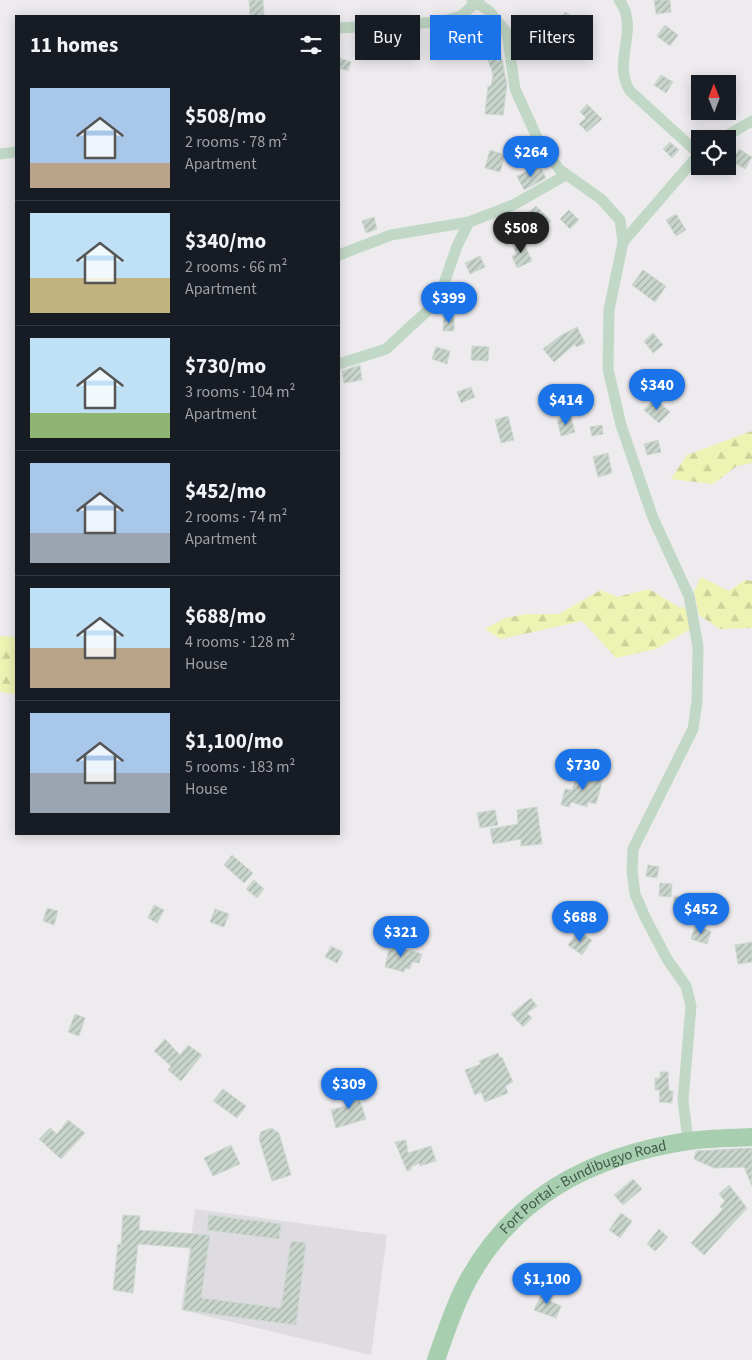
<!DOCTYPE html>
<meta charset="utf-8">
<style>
body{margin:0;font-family:"Source Sans 3",sans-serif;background:#242831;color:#f1f3f6;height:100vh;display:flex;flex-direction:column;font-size:19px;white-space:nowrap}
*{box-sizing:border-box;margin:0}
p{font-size:16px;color:#9ea1a6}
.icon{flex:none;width:28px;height:28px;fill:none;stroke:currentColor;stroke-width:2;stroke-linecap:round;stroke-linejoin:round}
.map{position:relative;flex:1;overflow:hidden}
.side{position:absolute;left:15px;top:15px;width:325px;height:820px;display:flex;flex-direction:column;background:#171b24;border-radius:0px;box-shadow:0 2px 12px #0003}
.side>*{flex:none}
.top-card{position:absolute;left:355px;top:15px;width:321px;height:45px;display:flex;gap:10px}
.needle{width:32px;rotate:359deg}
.fabs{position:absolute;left:691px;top:75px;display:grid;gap:10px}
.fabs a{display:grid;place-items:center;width:45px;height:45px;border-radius:0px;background:#171b24;box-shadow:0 2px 12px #0003;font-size:25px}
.price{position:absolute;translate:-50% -42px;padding:0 11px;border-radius:18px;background:#1a73e8;color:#fff;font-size:16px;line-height:32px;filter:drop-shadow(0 1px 2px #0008)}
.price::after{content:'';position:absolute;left:50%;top:30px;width:15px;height:11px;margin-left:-8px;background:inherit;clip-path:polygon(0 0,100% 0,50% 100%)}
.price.active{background:#222;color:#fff}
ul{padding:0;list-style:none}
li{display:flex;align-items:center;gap:15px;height:125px;padding:0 15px}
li+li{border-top:1px solid #363941}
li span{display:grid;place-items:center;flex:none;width:140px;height:100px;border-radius:0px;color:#555}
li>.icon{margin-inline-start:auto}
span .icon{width:60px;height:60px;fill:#fffc;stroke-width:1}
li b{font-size:21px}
h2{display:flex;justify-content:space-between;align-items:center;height:60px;padding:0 15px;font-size:21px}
.tag{padding:0 18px;border-radius:0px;background:#171b24;box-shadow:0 2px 12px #0003;font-size:18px;line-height:45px}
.tag.active{background:#1a73e8;color:#fff}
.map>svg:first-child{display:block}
.education{fill:#dedce0}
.forest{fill:url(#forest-firs)}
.building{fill:url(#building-hatch);stroke:#ced8d2}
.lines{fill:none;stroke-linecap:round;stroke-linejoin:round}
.minor{stroke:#c2d8c6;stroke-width:11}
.primary{stroke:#a7ceaf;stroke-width:18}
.labels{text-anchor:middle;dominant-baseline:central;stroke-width:4.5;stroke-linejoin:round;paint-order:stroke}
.street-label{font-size:15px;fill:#425a46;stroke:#fff}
</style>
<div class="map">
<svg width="752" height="1360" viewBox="0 0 752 1360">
<defs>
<pattern id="forest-firs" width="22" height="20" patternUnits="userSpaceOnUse" patternTransform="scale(1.25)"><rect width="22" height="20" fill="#edf3b2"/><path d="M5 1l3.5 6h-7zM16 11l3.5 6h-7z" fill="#ccd39a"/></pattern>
<pattern id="building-hatch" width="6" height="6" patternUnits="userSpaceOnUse" patternTransform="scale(1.25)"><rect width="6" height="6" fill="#c9d4cd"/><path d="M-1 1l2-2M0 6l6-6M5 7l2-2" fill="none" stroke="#a5afa8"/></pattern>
</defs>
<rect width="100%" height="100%" fill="#edebee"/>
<path class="education" d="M195,1209l192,26 -16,120 -190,-45z"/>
<path class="forest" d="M752,431v32l-15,3 -24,18 -42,-5 16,-24z
M701,577l28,14 16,-11 7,1v47l-32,1 -21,-14 -5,-24z
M649,589l33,20 -2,-5 9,9 2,16 -35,20 -40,9 -34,-37 -81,18 -16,-10 20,-11 21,-4h33l42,-24 16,7z
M0,636l16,1v57l-16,-2z"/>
<path class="building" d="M249,0h14l1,16h-14z
M654,0h16l1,12 -15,2z
M565,12l26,15 -7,11 -9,-5 -3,14 -20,-4 -2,8 -13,-2 4,-21 13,3z
M665,25l13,10 -8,11 -13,-10z
M500,47l7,38 -4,30 -18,-1 3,-28h3l2,-12 -8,-22z
M339,58l12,4 -3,9 -9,-3z
M661,75l12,7 -7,11 -12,-8z
M587,104l15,15 -15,13 -8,-8 7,-6 -6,-6z
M670,142l9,8 -7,8 -9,-9z
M739,149l13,8 -7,12 -13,-8z
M490,150l15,5 -5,17 -15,-4z
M540,166l6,12 -22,12 -7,-14z
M536,206l15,15 -12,12 -15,-16z
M569,210l10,10 -9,9 -10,-10z
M676,214l10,16 -10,6 -10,-16z
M374,217l3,12 -11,4 -4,-12z
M522,239l10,22 -15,7 -5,-12 4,-2 -4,-12z
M480,256l5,11 -15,7 -5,-11z
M643,270l23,16 -11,16 -23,-17z
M444,316h10v15h-11z
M577,327l8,16 -9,4 -1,-3 -21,18 -11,-13 17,-13z
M653,333l10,12 -10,8 -9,-12z
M472,346l17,1 -1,14 -17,-1z
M436,347l14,4 -3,13 -15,-5z
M360,365l2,15 -18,3 -2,-12z
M471,387l4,10 -14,6 -4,-11z
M654,398l16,14 -11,11 -15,-13z
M508,416l6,24 -13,3 -6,-23z
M571,416l4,16 -14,4 -4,-16z
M602,425l1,9 -11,2 -2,-9z
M658,440l3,12 -14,3 -3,-11z
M608,453l4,20 -14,4 -5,-20z
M578,771l25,8 -7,25 -8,-2 -1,5 -16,-5 -2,5 -8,-2 4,-16 7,1z
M537,807l5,37 -21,2v-7l-28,5 -3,-15 28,-5 -1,-14z
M495,810l3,15 -18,3 -3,-15z
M232,855l21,18 -9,10 -20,-18z
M648,865l11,2 -2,11 -11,-2z
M254,880l10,9 -7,9 -11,-9z
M660,883l12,1 -1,13 -12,-1z
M674,896l11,1v11h-12z
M154,905l10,5 -7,13 -9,-5z
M47,908l11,3 -4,14 -11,-4z
M215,909l14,5 -5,13 -14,-5z
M695,926l16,5 -4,13 -16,-5z
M578,931l14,9 -10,15 -14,-10z
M382,932l14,2 -2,9 -13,-2z
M752,942v20l-14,2 -3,-19z
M390,944l32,10 -3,9 -7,-1 -2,7 -5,-1 -1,4 -19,-5z
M331,946l12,6 -6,11 -12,-6z
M531,998l6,8 -10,7 5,5 -9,9 -12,-13z
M75,1014l10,4 -6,18 -11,-4z
M165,1039l15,16 8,-10 14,10 -21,26 -13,-11 3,-4 -17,-15z
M498,1053l2,5 2,-1 11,25 -8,4 3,7 -23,9 -4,-10 -6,3 -10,-25 16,-6 -2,-3z
M660,1072h8l1,19h4l-1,12 -13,-1 1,-12h-5v-12h5z
M356,1088l10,31 -30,9 -5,-18 15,-4 -4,-15z
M223,1089l23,17 -9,12 -24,-17z
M68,1120l17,13 -24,26 -22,-20 11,-11 7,6z
M271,1128l8,5 12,42 -19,6 -13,-42 2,-7z
M406,1140l2,13 23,-7 5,15 -16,5 -1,-3 -8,4v3l-4,1 -12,-29z
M231,1145l9,19 -27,12 -9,-18z
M752,1148v38l-8,-19 -30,1 -20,-9 2,-8z
M633,1179l9,10 -19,16 -9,-10z
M729,1185l18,23 -43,47 -13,-12 32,-34 -3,-2 5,-6 -6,-7z
M621,1213l11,8 -12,17 -11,-8z
M123,1215l17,1 -1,14 71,5 -9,63 80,10 10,-67 15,2 -10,82 -113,-15 8,-62 -53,-4 -5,49 -20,-3 5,-46 3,1z
M209,1215l72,9 -2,15 -72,-9z
M659,1229l9,8 -13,14 -8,-7z
M544,1289l10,5 -4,7 11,5 -5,12 -22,-8z"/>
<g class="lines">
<path class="minor" d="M472,0l17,11 18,22 8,56 25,55 20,26 41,29 19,21 3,22 -14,68 -1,59 13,56 32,93 36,78 9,51 -1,54 -4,28 -60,120 -1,22 3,23 9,21 23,44 19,27 5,20 -8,94 5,41
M619,0c22,29 -8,61 11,91l69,63
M339,28l100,-6 22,-6 18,-16
M721,139l31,-18
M0,154l16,-2
M623,242l77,-89
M339,255l52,-20 78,-13 44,-17 53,-30
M339,364l47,-15 52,-48 19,-55 12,-24"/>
<path class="primary" id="s1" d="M436,1360c9,-25 17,-51 29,-74 46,-89 126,-130 223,-145 21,-3 43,-3 64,-4"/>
</g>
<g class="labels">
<g class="street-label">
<text stroke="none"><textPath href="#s1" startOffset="240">Fort Portal - Bundibugyo Road</textPath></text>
</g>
</g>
</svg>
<div class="fabs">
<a><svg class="needle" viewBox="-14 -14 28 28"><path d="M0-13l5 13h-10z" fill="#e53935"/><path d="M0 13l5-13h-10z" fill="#9ea1a6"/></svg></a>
<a><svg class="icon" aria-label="locate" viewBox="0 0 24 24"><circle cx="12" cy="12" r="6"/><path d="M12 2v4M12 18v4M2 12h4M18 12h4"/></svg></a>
</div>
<b class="price" style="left:531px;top:178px">$264</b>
<b class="price active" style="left:521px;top:254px">$508</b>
<b class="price" style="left:449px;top:324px">$399</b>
<b class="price" style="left:657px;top:411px">$340</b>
<b class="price" style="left:566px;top:426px">$414</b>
<b class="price" style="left:583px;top:791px">$730</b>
<b class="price" style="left:701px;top:935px">$452</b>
<b class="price" style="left:580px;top:943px">$688</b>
<b class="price" style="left:401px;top:958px">$321</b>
<b class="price" style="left:349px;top:1110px">$309</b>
<b class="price" style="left:547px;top:1305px">$1,100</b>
<div class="top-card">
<a class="tag">Buy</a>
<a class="tag active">Rent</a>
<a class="tag">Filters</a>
</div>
<section class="side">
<h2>11 homes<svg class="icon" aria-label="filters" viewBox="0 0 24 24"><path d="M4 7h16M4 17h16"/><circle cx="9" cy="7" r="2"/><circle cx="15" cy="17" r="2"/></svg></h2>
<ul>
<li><span style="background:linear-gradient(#a9c7e8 75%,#b9a48a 0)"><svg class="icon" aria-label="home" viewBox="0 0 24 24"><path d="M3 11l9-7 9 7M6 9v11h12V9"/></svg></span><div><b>$508/mo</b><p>2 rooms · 78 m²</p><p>Apartment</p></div></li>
<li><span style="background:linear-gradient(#bfe0f5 65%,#c2b280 0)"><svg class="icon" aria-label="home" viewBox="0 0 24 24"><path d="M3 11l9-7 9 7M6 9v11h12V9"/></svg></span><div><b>$340/mo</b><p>2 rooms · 66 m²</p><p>Apartment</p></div></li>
<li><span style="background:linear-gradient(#bfe0f5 75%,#8fb573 0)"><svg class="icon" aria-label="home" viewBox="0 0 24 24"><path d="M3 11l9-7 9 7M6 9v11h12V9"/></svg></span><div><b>$730/mo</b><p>3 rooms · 104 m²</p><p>Apartment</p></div></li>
<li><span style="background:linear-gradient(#a9c7e8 70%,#9aa5b1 0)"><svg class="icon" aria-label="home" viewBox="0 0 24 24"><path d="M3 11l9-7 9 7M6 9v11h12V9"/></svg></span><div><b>$452/mo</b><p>2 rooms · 74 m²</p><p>Apartment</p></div></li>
<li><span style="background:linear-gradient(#bfe0f5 60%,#b9a48a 0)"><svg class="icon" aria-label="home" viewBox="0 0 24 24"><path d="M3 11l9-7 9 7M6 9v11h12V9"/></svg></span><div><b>$688/mo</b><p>4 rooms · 128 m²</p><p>House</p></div></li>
<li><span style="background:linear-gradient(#a9c7e8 60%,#9aa5b1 0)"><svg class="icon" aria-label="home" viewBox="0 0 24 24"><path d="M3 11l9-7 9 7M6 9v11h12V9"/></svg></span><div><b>$1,100/mo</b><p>5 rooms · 183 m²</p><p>House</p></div></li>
</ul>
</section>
</div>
